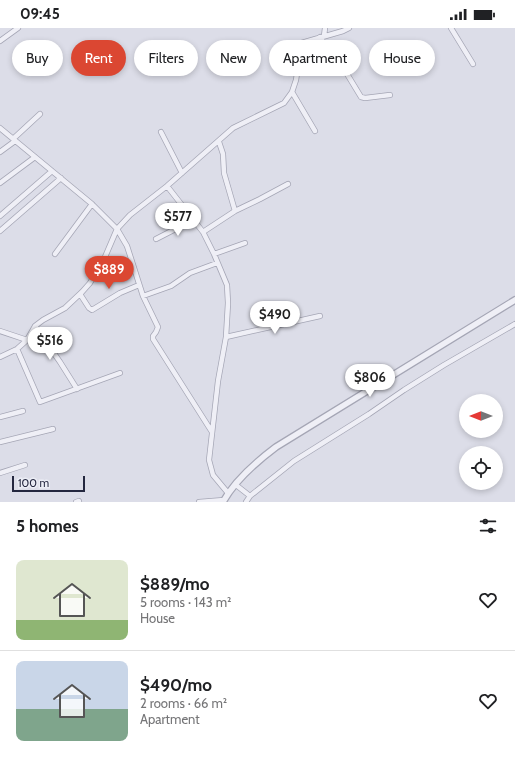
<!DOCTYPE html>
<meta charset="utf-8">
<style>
body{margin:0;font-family:Cabin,sans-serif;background:#f2f2f2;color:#202124;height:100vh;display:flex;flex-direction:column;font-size:15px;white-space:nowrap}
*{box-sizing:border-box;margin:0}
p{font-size:13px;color:#757577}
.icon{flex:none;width:22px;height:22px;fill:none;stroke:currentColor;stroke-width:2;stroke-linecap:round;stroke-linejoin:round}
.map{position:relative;height:474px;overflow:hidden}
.sheet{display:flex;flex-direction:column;background:#fff;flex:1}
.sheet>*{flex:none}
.guide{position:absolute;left:12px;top:12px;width:491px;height:36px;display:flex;gap:8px}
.needle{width:26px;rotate:270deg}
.fabs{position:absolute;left:459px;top:366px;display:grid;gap:8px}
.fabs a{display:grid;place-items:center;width:44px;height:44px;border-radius:50%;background:#fff;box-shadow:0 2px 6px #0003;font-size:20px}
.scale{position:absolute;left:12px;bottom:10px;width:73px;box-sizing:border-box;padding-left:4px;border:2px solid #24273f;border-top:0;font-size:11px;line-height:14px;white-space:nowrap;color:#24273f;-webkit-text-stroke:3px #ebedf5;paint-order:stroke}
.price{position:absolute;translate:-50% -34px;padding:0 9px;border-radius:14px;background:#fff;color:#222;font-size:13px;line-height:26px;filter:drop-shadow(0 1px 2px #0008)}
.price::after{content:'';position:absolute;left:50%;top:24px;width:12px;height:9px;margin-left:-6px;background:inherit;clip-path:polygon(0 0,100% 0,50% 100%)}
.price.selected{background:#db4732;color:#fff}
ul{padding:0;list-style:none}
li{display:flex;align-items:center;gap:12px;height:100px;padding:0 16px}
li+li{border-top:1px solid #e0e0e0}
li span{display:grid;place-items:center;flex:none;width:112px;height:80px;border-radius:8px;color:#555}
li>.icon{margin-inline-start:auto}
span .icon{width:48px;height:48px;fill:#fffc;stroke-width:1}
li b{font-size:17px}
h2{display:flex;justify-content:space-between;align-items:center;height:48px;padding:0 16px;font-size:17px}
.chip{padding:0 14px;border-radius:18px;background:#fff;box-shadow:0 2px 6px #0003;font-size:14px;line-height:36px}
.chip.selected{background:#db4732;color:#fff}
.status{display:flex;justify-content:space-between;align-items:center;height:28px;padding:0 20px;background:#fff;direction:ltr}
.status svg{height:11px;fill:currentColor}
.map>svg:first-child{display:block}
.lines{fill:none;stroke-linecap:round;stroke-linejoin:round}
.minor-casing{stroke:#a5a6b5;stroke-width:6}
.tertiary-casing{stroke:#a5a6b5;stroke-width:8}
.minor{stroke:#efeff6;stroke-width:4.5}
.tertiary{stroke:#efeff6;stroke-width:5.5}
</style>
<div class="status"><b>09:45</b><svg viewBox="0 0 49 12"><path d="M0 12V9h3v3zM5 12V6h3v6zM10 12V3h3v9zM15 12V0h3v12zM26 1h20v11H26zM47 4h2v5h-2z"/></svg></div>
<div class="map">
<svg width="515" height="474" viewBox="0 0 515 474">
<rect width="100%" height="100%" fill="#dcdde8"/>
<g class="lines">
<g class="minor-casing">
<path id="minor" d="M451,0l22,36
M324,8l1,-8
M320,9l13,21 8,6 20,33 4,1 25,-3
M0,13l18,-13
M292,64l23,39
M0,100l92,76 25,25 10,17 16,50 15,31 -2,5 -3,4v3l59,93
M161,104l21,41
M13,111l27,-25
M219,114l4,12 1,19 11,38
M0,124l15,-11
M0,155l35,-26
M167,158l36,46 11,22 13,31 1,18 -2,34 -8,44 -9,79 4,15 15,18
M0,188l52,-45
M0,203l61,-53
M203,204l32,-21 25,-12 28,-15
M156,211l37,-19
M55,226l37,-50
M214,226l31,-11
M80,266l9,14 3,2 28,-17 19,-8
M143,268l28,-10 19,-13 27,-10
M35,298l25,36 17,27
M0,303l27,9
M226,309l94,-21
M17,321l23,53 80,-29
M0,329l17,-8 10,-9 8,-14 8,-6 22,-12 17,-16 8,-9 15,-26 12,-28 13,-14 37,-29 66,-58 51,-25 8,-11 4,-12 2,-13 -2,-19 2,-4 45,-13 6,-3
M0,389l23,-6
M0,414l53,-13
M0,445l25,-8
M236,457l14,11
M76,474l3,-1
M199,474l25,-2
M246,474l4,-6 44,-35 75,-47 35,-24 40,-25 71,-41"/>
</g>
<g class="tertiary-casing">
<path id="tertiary" d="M223,474c12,-22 33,-40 53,-55l239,-147"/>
</g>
<use href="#minor" class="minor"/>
<use href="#tertiary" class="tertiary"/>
</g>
</svg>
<div class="fabs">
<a><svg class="needle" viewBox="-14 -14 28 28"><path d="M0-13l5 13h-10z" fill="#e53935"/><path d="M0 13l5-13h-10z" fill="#757577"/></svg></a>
<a><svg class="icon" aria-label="locate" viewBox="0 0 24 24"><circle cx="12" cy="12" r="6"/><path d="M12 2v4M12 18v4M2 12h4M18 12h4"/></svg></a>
</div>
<div class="scale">100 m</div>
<b class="price" style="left:178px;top:209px">$577</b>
<b class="price selected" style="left:109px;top:262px">$889</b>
<b class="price" style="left:275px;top:307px">$490</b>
<b class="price" style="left:50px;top:333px">$516</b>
<b class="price" style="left:370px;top:370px">$806</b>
<div class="guide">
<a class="chip">Buy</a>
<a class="chip selected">Rent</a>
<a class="chip">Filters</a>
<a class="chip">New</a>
<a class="chip">Apartment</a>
<a class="chip">House</a>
</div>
</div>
<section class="sheet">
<h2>5 homes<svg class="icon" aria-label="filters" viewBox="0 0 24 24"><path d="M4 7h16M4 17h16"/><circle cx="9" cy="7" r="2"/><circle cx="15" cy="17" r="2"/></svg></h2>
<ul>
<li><span style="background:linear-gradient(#dfe7d0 75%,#8fb573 0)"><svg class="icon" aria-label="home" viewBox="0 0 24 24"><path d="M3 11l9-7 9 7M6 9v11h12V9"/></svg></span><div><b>$889/mo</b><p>5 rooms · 143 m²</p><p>House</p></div><svg class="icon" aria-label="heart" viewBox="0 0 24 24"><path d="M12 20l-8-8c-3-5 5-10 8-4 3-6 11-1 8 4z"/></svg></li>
<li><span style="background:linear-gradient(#c9d6e8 60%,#7fa58c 0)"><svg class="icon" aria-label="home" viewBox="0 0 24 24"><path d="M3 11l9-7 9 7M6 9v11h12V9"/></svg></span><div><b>$490/mo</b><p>2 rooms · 66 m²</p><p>Apartment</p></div><svg class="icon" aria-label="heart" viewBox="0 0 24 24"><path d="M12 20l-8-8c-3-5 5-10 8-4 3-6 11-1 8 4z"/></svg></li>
</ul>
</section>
